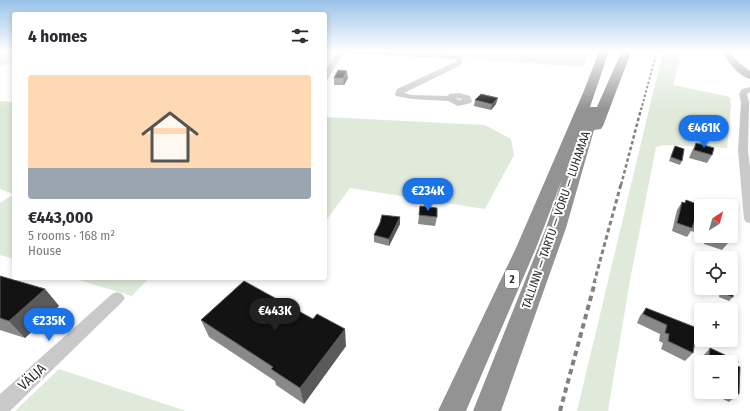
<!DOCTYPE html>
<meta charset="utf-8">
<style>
body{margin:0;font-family:"Fira Sans Condensed",sans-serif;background:#f7f7f7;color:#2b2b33;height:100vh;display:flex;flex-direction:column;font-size:15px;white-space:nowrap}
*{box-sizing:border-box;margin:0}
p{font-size:13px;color:#7c7c81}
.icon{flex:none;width:22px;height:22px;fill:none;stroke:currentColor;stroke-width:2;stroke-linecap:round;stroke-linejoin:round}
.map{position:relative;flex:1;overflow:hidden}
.sheet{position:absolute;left:12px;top:12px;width:315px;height:268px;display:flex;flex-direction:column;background:#fff;border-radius:4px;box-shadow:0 2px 6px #0003}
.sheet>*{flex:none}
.needle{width:26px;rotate:37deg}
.fabs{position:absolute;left:694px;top:199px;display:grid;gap:8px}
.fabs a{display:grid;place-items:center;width:44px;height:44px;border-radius:4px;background:#fff;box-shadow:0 2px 6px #0003;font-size:20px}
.price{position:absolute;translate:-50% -34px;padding:0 9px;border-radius:14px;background:#1a73e8;color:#fff;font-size:13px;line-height:26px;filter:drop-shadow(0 1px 2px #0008)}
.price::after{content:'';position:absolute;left:50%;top:24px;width:12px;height:9px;margin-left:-6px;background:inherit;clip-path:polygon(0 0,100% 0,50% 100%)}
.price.selected{background:#222;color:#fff}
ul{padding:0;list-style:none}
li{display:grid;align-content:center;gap:8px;height:212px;padding:0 16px}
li+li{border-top:1px solid #e1e1e2}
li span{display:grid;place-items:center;height:124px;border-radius:4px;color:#555}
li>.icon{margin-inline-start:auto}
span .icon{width:72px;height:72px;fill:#fffc;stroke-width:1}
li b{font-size:17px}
h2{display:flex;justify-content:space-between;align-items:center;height:48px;padding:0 16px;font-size:17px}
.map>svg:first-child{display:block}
.green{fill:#e0eada}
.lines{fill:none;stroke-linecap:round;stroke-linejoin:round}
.minor{fill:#c9c9c9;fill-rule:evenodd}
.major{fill:#a4a4a4;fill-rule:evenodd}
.highway{fill:#939393;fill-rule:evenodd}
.rail-far3{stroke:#818181;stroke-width:2;stroke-dasharray:2.5 2;stroke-linecap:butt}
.rail-far2{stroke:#818181;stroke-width:2.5;stroke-dasharray:3.5 2.5;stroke-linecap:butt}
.rail-far1{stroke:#818181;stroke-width:3;stroke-dasharray:4.5 3;stroke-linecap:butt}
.rail{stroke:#818181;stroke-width:4;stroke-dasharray:5.5 4;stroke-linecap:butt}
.wall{fill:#898989}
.shaded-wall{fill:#5a5a5a}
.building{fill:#131313;stroke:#5a5a5a}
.labels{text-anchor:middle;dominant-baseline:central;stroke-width:4;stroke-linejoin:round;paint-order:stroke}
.shield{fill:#fff;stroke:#6b6b6b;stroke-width:1}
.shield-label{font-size:11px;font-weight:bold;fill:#2c2c2c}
.street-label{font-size:12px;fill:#2c2c2c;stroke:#fff}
.near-street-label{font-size:14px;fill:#2c2c2c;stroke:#fff}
</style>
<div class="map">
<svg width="750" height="411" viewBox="0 0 750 411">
<rect width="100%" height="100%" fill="#fff"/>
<path class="green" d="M11,51h3v11l-14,4v-12z
M361,51h230l-8,16 -98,-7 -1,-2z
M663,51h16l-1,14 -5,20 57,12 1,8 -4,43 -62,-3 -9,2 -25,128 -23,135 1,1h-32z
M0,101l14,1v157l-14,-4v-52l14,-9 -14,-5z
M325,117l160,8 26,14 3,16 -29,54 -135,-21 -25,34z
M72,278h77l-17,18z
M59,369l127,42h-171z"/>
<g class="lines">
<path class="minor" d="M333,51h44l86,5 1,1 -3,8 -57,28 8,2 36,1 1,-2 10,-1 11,3 2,5 -1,2 -13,3 -10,-5 -36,-2 -16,-3 -1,-2 2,-5 58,-27 2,-3 -114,-6 -15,26h-3v-8l11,-18zM455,98l8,1 -4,1z
M750,87v5l-3,2 2,8 -1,49 2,16v56l-4,-1 -2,-3 -6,-68 3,-49 -2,-8 3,-5z
M117,292l5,2 3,4 -3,4 -112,109h-10v-17l112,-100z"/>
<path class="major" d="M721,51h8l9,11 12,9v8c-12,-3 -22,-18 -29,-28z"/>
<path class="highway" d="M597,51h10v6l-17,50h7l23,-52v-4h10v4l-27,71 -2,3 -7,1 -28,98 -65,183h-28l73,-183 16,-48 -26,68 -70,163h-28l78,-163 67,-155 14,-36z"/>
<path class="rail-far3" d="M641,110l16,-59"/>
<path class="rail-far2" d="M621,185l20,-76"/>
<path class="rail-far1" d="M594,283l27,-99"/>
<path class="rail" d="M560,411l35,-129"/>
</g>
<path class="wall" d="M334,78h14l-4,7h-10z
M475,100l21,4 -5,6 -17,-4z
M696,143l16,12 -5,8 -18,-5 3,-7z
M675,146l7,15 -2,4 -11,-4 4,-11z
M686,200l10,9 5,2v23l-10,-3 -4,6 -15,-6 5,-21 5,-8 3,1z
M420,206l17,11 -2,9 -17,-2z
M400,217v7l-11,22 -15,-4v-7z
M705,236h24v6l-7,8 -18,-6z
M0,276l45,13 14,17 -34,32 -25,-8z
M720,288h11l2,9 -4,4 -10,-4z
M646,308l51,20 -4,25 -8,8 -24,-12 2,-6 -4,-2 1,-7 -23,-11 3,-7z
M201,320l145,26 -42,58 -28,-19 -1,-4 -66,-44z
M710,348l27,18 2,28 -10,8 -21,-10h23v-30h-30l1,-5z
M701,363v9h-1z"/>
<path class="shaded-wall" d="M347,71l1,7 -4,7 -1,-7z
M498,98l-2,6 -5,6 1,-6z
M400,217v7l-11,22v-7z
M45,289l14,17 -34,32 -16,-17z
M345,329l1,17 -42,58 -4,-16z"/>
<path class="building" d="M338,70l9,1 -4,7h-9z
M481,94l17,4 -6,6 -17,-4z
M696,143l18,5 -2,7 -18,-5z
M675,146l9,3 -2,12 -11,-4z
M686,200l11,4 -1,5 5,2v13l-7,-2 -2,6 -15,-5 5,-21 3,1z
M420,206l17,2v9l-18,-2z
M382,215l18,2 -11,22 -15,-4 6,-12z
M711,236h18v6z
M0,276l45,13 -36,32 -9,-3z
M731,280l2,1v16l-10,-4v-5h8z
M244,281l69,38 4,-5 28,15 -45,59 -29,-19 2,-2 -72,-47z
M646,308l51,20 -4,25 -25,-12 1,-7 -4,-1 2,-8 -24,-11z
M710,348l28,13 -1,5 3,1 -1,27 -8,-3v-29h-23z"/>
<linearGradient id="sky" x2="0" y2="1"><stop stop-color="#9ac2e8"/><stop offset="0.47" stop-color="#fff"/><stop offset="1" stop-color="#fff" stop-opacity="0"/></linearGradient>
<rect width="750" height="109" fill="url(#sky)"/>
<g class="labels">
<rect class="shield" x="505" y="270" width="14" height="18" rx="3"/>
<g class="shield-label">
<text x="512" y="279">2</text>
</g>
<g class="street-label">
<text transform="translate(556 220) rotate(-71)">TALLINN — TARTU — VÕRU — LUHAMAA</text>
</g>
<g class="near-street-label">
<text transform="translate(32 377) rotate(-43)">VÄLJA</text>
</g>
</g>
</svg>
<div class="fabs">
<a><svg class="needle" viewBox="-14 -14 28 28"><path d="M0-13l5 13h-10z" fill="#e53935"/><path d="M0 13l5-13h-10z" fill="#7c7c81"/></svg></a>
<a><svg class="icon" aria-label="locate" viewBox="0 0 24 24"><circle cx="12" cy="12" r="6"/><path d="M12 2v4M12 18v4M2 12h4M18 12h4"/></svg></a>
<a>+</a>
<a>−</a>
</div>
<b class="price" style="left:704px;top:149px">€461K</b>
<b class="price" style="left:428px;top:212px">€234K</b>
<b class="price selected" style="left:275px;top:332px">€443K</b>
<b class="price" style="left:49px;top:342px">€235K</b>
<section class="sheet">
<h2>4 homes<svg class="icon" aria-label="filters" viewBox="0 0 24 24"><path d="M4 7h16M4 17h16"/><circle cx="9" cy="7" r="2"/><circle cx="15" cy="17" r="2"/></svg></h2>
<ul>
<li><span style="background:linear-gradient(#ffd9b3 75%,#9aa5b1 0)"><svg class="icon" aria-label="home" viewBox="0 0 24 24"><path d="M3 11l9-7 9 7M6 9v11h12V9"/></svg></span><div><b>€443,000</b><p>5 rooms · 168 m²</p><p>House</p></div></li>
</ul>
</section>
</div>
